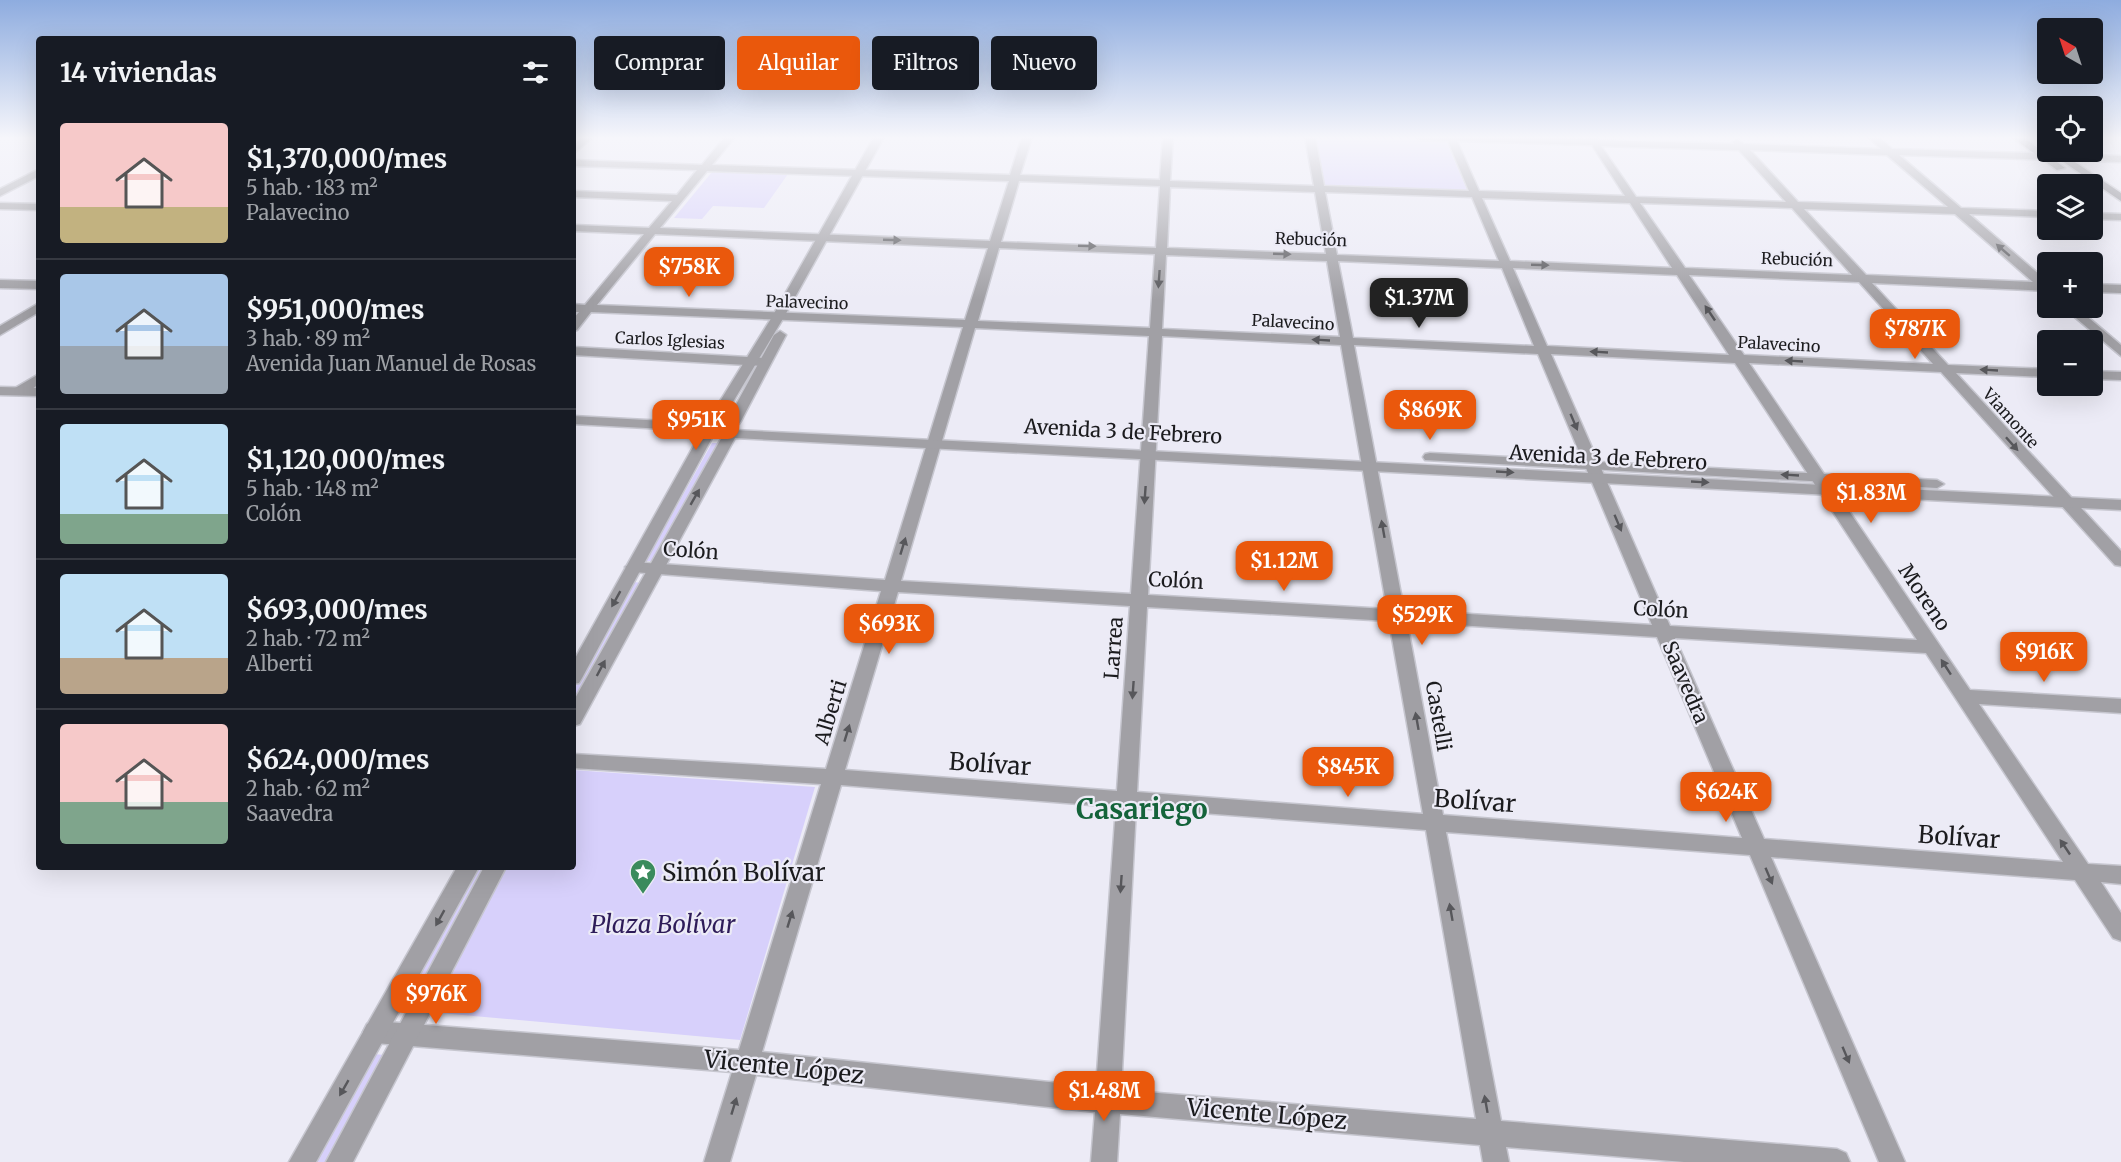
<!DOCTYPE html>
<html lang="es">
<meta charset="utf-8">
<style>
body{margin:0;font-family:Merriweather,serif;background:#20242c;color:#f1f3f6;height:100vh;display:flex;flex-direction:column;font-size:22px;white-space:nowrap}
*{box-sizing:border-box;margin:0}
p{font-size:20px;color:#9ea1a6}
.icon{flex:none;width:33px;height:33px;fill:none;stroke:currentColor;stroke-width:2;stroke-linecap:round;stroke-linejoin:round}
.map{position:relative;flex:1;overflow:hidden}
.details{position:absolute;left:36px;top:36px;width:540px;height:834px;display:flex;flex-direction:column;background:#171b24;border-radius:6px;box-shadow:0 6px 24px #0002}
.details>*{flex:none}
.hud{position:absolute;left:594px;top:36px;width:570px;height:54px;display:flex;gap:12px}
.needle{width:39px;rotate:321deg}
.controls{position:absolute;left:2037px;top:18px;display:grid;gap:12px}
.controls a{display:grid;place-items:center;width:66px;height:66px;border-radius:6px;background:#171b24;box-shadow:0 6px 24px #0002;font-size:30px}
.price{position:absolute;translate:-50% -51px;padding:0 14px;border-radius:12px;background:#ea580c;color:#fff;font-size:20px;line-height:39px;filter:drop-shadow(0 2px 3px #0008)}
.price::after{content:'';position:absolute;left:50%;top:36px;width:18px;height:14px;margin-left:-9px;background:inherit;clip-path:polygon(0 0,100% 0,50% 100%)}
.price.selected{background:#222;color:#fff}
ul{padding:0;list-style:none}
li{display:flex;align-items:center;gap:18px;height:150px;padding:0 24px}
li+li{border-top:2px solid #363941}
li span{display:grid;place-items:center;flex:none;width:168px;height:120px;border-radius:6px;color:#555}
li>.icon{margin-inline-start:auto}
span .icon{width:72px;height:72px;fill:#fffc;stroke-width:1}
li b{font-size:26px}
h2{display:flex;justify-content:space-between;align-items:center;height:72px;padding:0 24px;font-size:26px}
.tag{padding:0 21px;border-radius:6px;background:#171b24;box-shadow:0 6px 24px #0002;font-size:21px;line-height:54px}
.tag.selected{background:#ea580c;color:#fff}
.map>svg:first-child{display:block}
.green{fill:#d7d0fb}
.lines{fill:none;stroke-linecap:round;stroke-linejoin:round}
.minor-casing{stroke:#c6c6cf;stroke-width:3}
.tertiary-casing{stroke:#c6c6cf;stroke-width:3}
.secondary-casing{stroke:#c6c6cf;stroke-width:3}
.minor{fill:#a1a0a5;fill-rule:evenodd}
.tertiary{fill:#a1a0a5;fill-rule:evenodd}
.secondary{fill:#7d7c83;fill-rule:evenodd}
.oneway{fill:#57575b}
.labels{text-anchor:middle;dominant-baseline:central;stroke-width:4.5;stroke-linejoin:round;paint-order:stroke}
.far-street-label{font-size:16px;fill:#1b1b1e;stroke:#ecebf6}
.street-label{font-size:20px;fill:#1b1b1e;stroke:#ecebf6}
.near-street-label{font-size:24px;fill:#1b1b1e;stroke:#ecebf6}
.near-poi-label{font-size:24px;fill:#1b1b1e;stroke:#ecebf6;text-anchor:start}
.near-park-label{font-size:24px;font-style:italic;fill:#2e1c59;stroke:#ecebf6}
.near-quarter-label{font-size:27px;font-weight:bold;fill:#14633a;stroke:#ecebf6}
</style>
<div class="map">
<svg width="2121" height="1162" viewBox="0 0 2121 1162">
<rect width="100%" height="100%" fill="#ecebf6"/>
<path class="green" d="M1316,137l129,2 22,51 -143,-5z
M712,172l76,2 -24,34 -51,-2 -11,13 -28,-1z
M712,443h7l-65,118h-8z
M634,582l8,1 -69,126v-18z
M573,770l242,17 -75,253 -311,-28 77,-145h67z
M474,867h12l-79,144 -12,-1z
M373,1054l12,1 -59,107h-14z"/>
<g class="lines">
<g class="minor-casing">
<path id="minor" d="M582,137h11l-20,17v-8z
M725,137h10l-23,28 298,10 12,-38h10l-12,38 140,5 3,-43h10l-3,44 144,5 -9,-49h10l9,49 145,5 -21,-50 -28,-1 -5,-3 173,2 -2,-2h10l2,3 136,4 -2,-2 5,-3 7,5 137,5 -13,-12h11l13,12 229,7v6l-222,-7 62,53 87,3v6l-79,-3 79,68v9l-176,-8 76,82 100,4v8l-92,-4 165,178v15l-6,-1 -174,-193 -192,-9 221,327 151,9v14l-142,-9 109,160 33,2v18l-20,-2 20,31v28l-8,-3 -38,-58 -304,-23 134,305h-26l-129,-307 -304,-23 55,289 336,28 9,4 4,9h-166l-178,-15 3,15h-26l-3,-17 -360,-31 -3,48h-26l4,-50 -339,-37 -26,87h-26l28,-90 -357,-29 -8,-3 -4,-8 4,-8 8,-3 364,29 82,-266 -248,-16v-14l253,15 55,-178 -248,-19 -8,-5 8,-5 252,18 78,-253 -372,-15 -14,18 -4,1v-12l6,-7h-6v-8l12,1 59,-71 -71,-3v-6l76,3 23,-27 -99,-4v-6l104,4 20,-25 -124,-4v-6l129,5zM1457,141l135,4 33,51 -146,-5zM1601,146l138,4 47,52 -150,-5zM1750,150l137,5 61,52 -150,-5zM707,171l302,10 -19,60 -330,-13zM1019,181l141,5 -4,62 -155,-6zM1170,187l145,5 11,62 -159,-6zM1325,192l147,5 27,64 -162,-6zM1482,198l148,5 42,65 -162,-7zM1640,203l152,5 60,67 -167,-7zM1804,209l151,5 78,68 -167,-7zM655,234l333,14 -23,72 -368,-15zM999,248l156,6 -5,74 -172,-7zM1166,255l161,6 13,76 -178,-8zM1338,261l164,7 32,78 -181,-8zM1513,268l164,7 52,80 -182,-9zM1689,275l170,7 74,82 -189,-9zM975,328l174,8 -18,258 -230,-13zM1162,336l179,9 46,264 -239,-14zM1354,345l184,9 114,271 -248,-15zM1551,354l184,9 182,277 -247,-14zM898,592l232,14 -13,185 -272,-21zM1147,607l242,14 34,193 -286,-22zM1407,622l250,15 85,201 -299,-23zM1675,638l251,15 137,209 -299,-23zM841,785l275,22 -20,280 -334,-35zM1136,808l290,22 50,289 -355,-29z
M39,169v7l-39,20v-7z
M0,203l39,1v6l-39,-1z
M2092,213l29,1v6l-29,-1z
M0,280l39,1v8l-39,-1z
M2092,284l29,1v8l-29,-1z
M39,303v9l-39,23v-9z
M2064,308h13l44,37v11z
M573,347l192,11 6,4 -6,4 -192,-11z
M2092,371l29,1v8l-29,-1z
M39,374v10l-14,10h-10v-6z"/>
</g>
<g class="tertiary-casing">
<path id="tertiary" d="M874,137h10l-100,180 -63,105h-10l-2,-3 63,-102z
M780,331l6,4 -45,86 -2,3h-10l-2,-3 47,-86z
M0,387l39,1v8l-39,-1z
M573,416l128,7 7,4 -7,4 -128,-7z
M734,430l1387,70v10l-1386,-72 -155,286 -7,2v-24l149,-265z
M705,434l7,4 -130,240 -3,5 -6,1v-22l125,-224z
M1430,453l507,27 7,4 -7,4 -512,-28 -2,-3 2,-3z
M457,867h22l-163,295h-27z
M484,867h22l-153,295h-27z"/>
</g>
<g class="secondary-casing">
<path id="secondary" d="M2012,137h11l42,31 -8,2z
M2049,152h11l61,41v8z"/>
</g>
<use href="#minor" class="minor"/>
<use href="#tertiary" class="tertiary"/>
<use href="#secondary" class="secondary"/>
</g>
<defs><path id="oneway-solid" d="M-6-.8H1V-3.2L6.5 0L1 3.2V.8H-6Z" transform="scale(1.5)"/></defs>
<g class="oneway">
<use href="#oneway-solid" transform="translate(892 240) rotate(2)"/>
<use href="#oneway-solid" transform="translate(1087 246) rotate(2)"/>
<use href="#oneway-solid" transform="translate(2003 250) rotate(-139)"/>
<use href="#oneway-solid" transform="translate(1282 254) rotate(2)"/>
<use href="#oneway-solid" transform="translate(1540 265) rotate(2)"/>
<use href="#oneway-solid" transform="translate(1159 279) rotate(94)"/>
<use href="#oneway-solid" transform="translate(1710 313) rotate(-124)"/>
<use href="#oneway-solid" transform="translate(1321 340) rotate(-177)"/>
<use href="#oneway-solid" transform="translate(1599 352) rotate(-177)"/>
<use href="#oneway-solid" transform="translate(1794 361) rotate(-177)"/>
<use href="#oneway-solid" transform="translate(1989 370) rotate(-177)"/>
<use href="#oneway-solid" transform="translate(1574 422) rotate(67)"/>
<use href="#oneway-solid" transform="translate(2012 444) rotate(48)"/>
<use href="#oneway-solid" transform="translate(1505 472) rotate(3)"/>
<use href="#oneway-solid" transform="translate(1790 475) rotate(-177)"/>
<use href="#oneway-solid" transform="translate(1700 482) rotate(3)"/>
<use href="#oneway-solid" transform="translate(1145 495) rotate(94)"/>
<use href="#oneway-solid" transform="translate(695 497) rotate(-60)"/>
<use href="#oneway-solid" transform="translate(1618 523) rotate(67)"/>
<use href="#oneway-solid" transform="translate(1383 529) rotate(-100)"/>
<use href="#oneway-solid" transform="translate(903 546) rotate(-73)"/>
<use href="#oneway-solid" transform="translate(616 599) rotate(119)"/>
<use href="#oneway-solid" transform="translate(1946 667) rotate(-123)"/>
<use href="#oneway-solid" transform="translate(601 668) rotate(-62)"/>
<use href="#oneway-solid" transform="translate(1133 690) rotate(94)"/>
<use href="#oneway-solid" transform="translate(1417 721) rotate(-100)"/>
<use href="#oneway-solid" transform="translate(847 733) rotate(-73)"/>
<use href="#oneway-solid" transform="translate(2065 847) rotate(-124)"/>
<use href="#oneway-solid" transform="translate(1769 876) rotate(67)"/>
<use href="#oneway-solid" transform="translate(1121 884) rotate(94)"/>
<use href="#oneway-solid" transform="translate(1451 912) rotate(-100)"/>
<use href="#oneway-solid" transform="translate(440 918) rotate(119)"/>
<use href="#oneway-solid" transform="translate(790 919) rotate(-73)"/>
<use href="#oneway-solid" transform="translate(1846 1055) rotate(67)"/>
<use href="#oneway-solid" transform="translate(344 1088) rotate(120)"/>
<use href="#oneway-solid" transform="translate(1486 1104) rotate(-100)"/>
<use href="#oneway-solid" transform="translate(734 1106) rotate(-73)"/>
</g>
<linearGradient id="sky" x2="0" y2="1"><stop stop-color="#8eacdf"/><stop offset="0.46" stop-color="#f6f6fb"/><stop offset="1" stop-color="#f6f6fb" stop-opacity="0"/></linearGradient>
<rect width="2121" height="300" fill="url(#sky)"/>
<defs>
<g id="sight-pin" transform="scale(1.35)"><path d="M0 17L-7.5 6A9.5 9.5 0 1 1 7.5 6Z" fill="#3a8b5c" stroke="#ecebf6"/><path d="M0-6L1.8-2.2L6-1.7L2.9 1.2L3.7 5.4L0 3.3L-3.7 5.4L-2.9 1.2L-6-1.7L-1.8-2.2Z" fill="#fff"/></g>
</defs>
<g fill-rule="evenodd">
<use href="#sight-pin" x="643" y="872"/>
</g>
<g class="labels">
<g class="far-street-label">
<text transform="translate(1311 239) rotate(2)">Rebución</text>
<text transform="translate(1797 259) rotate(2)">Rebución</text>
<text transform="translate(807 302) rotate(2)">Palavecino</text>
<text transform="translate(1293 322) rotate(3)">Palavecino</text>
<text transform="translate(670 340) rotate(3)">Carlos Iglesias</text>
<text transform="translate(1779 344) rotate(3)">Palavecino</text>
<text transform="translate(2011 418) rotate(48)">Viamonte</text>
</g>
<g class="street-label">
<text transform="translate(1123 431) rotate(3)">Avenida 3 de Febrero</text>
<text transform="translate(1608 457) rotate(3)">Avenida 3 de Febrero</text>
<text transform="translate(691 550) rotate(4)">Colón</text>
<text transform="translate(1176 580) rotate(3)">Colón</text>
<text transform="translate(1925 597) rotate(56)">Moreno</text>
<text transform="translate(1661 609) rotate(3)">Colón</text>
<text transform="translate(1113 648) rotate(-86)">Larrea</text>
<text transform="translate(1686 682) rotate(67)">Saavedra</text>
<text transform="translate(830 712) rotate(-73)">Alberti</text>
<text transform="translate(1439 716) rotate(80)">Castelli</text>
</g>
<g class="near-street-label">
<text transform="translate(990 764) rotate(4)">Bolívar</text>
<text transform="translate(1475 801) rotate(4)">Bolívar</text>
<text transform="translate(1959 837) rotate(4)">Bolívar</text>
<text transform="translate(784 1067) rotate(6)">Vicente López</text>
<text transform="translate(1267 1114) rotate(5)">Vicente López</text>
</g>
<g class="near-poi-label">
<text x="662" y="872">Simón Bolívar</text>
</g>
<g class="near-park-label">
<text x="663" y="924">Plaza Bolívar</text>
</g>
<g class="near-quarter-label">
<text x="1142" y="809">Casariego</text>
</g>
</g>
</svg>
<div class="controls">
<a><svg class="needle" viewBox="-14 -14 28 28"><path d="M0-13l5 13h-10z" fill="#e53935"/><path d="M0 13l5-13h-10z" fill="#9ea1a6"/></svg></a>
<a><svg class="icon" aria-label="locate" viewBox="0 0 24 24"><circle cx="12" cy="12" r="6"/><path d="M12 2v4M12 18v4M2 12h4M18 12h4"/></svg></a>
<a><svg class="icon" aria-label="layers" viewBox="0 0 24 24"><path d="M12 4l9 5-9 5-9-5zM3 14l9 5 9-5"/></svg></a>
<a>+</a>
<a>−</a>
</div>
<b class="price" style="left:689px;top:298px">$758K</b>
<b class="price selected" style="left:1419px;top:329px">$1.37M</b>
<b class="price" style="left:1915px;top:360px">$787K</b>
<b class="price" style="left:1430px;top:441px">$869K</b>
<b class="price" style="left:696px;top:451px">$951K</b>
<b class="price" style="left:1871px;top:524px">$1.83M</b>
<b class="price" style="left:1284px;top:592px">$1.12M</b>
<b class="price" style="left:1422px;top:646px">$529K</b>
<b class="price" style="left:889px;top:655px">$693K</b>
<b class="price" style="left:2044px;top:683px">$916K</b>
<b class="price" style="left:1348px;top:798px">$845K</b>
<b class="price" style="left:1726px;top:823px">$624K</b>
<b class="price" style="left:436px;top:1025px">$976K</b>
<b class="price" style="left:1104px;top:1122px">$1.48M</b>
<div class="hud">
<a class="tag">Comprar</a>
<a class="tag selected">Alquilar</a>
<a class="tag">Filtros</a>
<a class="tag">Nuevo</a>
</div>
<section class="details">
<h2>14 viviendas<svg class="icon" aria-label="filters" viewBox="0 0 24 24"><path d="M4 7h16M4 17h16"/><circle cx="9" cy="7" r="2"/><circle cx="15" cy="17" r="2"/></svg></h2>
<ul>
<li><span style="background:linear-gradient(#f6c9c9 70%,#c2b280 0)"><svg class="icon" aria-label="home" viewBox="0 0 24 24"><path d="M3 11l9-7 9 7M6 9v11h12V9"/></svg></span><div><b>$1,370,000/mes</b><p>5 hab. · 183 m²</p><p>Palavecino</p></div></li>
<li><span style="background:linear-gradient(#a9c7e8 60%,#9aa5b1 0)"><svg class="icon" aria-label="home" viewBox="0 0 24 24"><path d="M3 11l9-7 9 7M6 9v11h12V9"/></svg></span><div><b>$951,000/mes</b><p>3 hab. · 89 m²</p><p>Avenida Juan Manuel de Rosas</p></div></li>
<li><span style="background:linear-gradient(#bfe0f5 75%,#7fa58c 0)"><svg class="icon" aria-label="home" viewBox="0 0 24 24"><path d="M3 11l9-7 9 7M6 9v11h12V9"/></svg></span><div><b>$1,120,000/mes</b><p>5 hab. · 148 m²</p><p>Colón</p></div></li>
<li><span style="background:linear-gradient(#bfe0f5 70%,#b9a48a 0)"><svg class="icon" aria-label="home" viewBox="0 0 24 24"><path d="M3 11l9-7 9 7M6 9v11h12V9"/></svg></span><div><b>$693,000/mes</b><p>2 hab. · 72 m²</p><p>Alberti</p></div></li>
<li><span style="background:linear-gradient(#f6c9c9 65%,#7fa58c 0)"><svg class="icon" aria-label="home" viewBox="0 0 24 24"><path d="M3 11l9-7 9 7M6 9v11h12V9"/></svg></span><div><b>$624,000/mes</b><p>2 hab. · 62 m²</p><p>Saavedra</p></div></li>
</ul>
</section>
</div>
